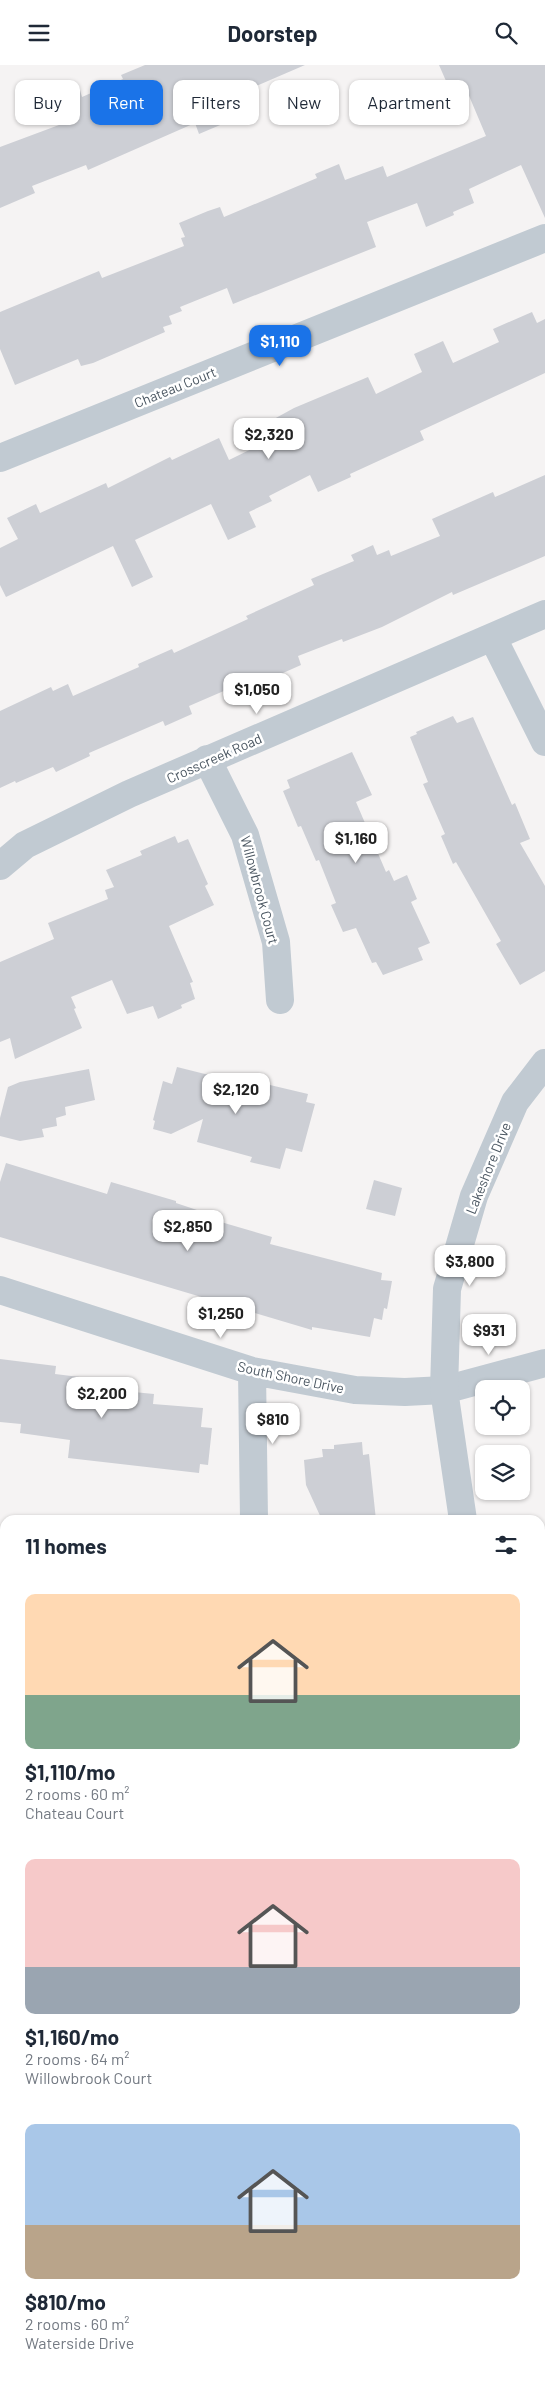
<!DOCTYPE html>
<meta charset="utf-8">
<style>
body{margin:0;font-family:Barlow,sans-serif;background:#f6f6f7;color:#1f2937;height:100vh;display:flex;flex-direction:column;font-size:19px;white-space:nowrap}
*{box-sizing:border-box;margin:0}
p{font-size:16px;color:#747a83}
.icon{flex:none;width:28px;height:28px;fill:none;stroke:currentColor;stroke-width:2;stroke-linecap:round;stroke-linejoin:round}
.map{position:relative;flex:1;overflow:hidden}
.panel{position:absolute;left:0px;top:1450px;width:545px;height:866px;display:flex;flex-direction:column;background:#fff;border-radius:15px 15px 0 0;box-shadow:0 1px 4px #0004}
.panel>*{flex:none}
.top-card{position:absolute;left:15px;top:15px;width:515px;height:45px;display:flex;gap:10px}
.buttons{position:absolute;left:475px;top:1315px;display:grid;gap:10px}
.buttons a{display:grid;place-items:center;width:55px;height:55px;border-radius:10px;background:#fff;box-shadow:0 1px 4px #0004;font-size:25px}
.price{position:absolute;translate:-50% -42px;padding:0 11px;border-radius:10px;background:#fff;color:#222;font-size:16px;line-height:32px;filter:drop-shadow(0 1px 2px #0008)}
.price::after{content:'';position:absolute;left:50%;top:30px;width:15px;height:11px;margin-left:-8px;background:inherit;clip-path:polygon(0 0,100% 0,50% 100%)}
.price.selected{background:#1a73e8;color:#fff}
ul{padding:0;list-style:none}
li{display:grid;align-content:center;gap:10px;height:265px;padding:0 25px}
li span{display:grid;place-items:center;height:155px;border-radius:10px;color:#555}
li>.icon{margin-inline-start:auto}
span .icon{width:90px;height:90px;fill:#fffc;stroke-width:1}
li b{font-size:21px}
h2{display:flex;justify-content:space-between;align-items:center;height:60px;padding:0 25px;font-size:21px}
.tag{padding:0 18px;border-radius:10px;background:#fff;box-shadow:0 1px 4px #0004;font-size:18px;line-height:45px}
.tag.selected{background:#1a73e8;color:#fff}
header{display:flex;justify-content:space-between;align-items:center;height:65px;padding:0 25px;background:#fff;font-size:22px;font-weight:700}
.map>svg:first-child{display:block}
.building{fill:#cdcfd5}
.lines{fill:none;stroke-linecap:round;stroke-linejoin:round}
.minor{stroke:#c1cad2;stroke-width:28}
.tertiary{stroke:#c1cad2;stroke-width:28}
.labels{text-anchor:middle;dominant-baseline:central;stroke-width:5;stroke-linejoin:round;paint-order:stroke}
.street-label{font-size:14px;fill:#4a5661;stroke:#fff}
</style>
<header><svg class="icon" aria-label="menu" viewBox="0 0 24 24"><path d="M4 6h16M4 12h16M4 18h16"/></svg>Doorstep<svg class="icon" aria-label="search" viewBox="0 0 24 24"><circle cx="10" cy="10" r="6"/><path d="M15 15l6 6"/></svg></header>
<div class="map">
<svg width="545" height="2316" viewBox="0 0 545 2316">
<rect width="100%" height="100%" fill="#f5f3f3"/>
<path class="building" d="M145,0h160l-81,35 8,20 -33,14 -4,-11 -107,47 -2,-5 -54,21 3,7 -35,15v-61l59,-22 -9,-23 30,-12 2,7 41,-18 -2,-4z
M439,0h106v153l-24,-53 -52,24 5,14 -21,9 1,3 -28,12 -9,-24 -50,19 9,25 -143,57 -6,-16 -47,19 2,4 -13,5 3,8 -9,3 2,5 -72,31 -12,3 -3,-7 -63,26 -15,-36v-37l99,-41 3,7 82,-32 -3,-8 4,-1 -6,-14 29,-12 12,-4 4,10 93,-39 -2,-4 24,-10 6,16 38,-14 4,11 99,-41 -19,-45 -14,6z
M532,247l5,11 8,-4v54l-125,58 4,9 -74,34 1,3 -33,15 -8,-17 -41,21 3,5 -23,11 7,15 -28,13 -17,-36 -76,36 18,37 -21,10 -19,-41 -107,51 -6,-12v-37l18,-9 -11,-21 29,-14 4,9 66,-30 2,5 62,-31 2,3 47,-22 10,22 39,-19 -5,-11 14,-6 -3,-5 20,-11 74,-31 8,17 46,-22 -8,-18 29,-13 10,22 46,-21 -6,-13z
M545,410v81l-92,39 -1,-3 -70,35 -39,15 -1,-3 -44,17 3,9 -27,12 -1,-3 -38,17 -2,-4 -44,19 3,8 -27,12 -2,-5 -74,32 1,3 -34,16 -3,-5 -37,16 -1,-2 -15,7v-77l51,-24 2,4 15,-7 5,12 66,-29 -1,-3 34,-15 2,4 74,-34 -2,-3 68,-31 -3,-6 43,-18 -3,-6 22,-10 4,10 12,-5 2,6 49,-20 -8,-17 61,-27 2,5z
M453,651l4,7 16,-6 39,88 3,-2 15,36 -10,4 25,43v85l-25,14 -24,-41 5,-3 -45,-79 -3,2 -12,-28 4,-2 -22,-50 5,-2 -18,-45 7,-3 -1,-2z
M352,687l20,43 -16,7 30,70 3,-2 5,11 13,-6 10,24 -6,3 19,41 -12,5 5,12 -40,15 -7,-13 -4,1 -16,-35 -13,4 -12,-27 5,-2 -17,-43 -3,1 -15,-35 -3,1 -15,-36 7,-3 -3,-8z
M175,771l3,7 10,-4 20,45 -3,2 9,19 -45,21 24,56 -3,1 5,16 -14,6 1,3 -24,11 -5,-13 -26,8 -15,-34 -41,17 5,11 -2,1 8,19 -67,31 -5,-21 -10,4v-80l54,-23 -6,-16 60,-24 -3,-9 9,-3 -8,-17 36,-15 -2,-4z
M177,1002l92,23 1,-5 38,9 -2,8 9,2 -13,48 -16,-4 -6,21 -30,-7 2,-5 -55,-15 6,-23 -32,15 -18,-5 2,-8 -2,-1 10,-39 9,3z
M89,1004l6,31 -30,7 1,8 -10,3 1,8 -15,3 2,8 -24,4 -20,-5v-18l8,-31 12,-5z
M6,1098l101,31 4,-12 65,19v2l39,13 -1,4 58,17 -2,7 112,29 -1,7 11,1 -5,28 -3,-1 -2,12 -8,-2 -4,19 -58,-10v3l-312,-93v-55z
M374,1115l28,8 -7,28 -29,-7z
M0,1294l56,7 -1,8 49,6 -1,9 51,5 -1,10 50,4 -2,19 11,1 -4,37 -8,-1 -1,9 -131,-15 2,-18 -50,-7 1,-9 -21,-2z
M362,1377l1,13 6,-1 7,66h-54l-16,-35 -2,-25 19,-3 -1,-8h12v-4z"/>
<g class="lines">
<path class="minor" d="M493,573l52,104
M207,694l38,76 31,107 4,58
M0,801l25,-21 104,-51 416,-180
M0,1225l252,81 103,19 50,2 39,-2 101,-27
M252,1306l2,149
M0,2138l5,-1"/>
<path class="tertiary" d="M0,393l545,-220
M463,1455l-19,-130 3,-101 27,-93 41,-94 30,-39
M540,1787l5,14
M540,2274l5,-1
M166,2316l42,-5
M529,2316l16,-2"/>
</g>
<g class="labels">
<g class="street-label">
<text transform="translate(175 322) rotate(-22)">Chateau Court</text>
<text transform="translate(214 693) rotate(-24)">Crosscreek Road</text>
<text transform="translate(260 825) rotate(75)">Willowbrook Court</text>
<text transform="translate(488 1103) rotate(-68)">Lakeshore Drive</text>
<text transform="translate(291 1312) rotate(12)">South Shore Drive</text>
</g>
</g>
</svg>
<div class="buttons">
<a><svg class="icon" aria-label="locate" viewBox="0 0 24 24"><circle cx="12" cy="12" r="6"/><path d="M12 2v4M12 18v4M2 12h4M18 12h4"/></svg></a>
<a><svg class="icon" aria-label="layers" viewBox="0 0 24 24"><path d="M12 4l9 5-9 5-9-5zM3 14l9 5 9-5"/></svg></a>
</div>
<b class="price selected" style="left:280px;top:302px">$1,110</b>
<b class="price" style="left:269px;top:395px">$2,320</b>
<b class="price" style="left:257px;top:650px">$1,050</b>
<b class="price" style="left:356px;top:799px">$1,160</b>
<b class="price" style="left:236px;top:1050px">$2,120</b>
<b class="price" style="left:188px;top:1187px">$2,850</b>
<b class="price" style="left:470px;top:1222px">$3,800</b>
<b class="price" style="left:221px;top:1274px">$1,250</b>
<b class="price" style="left:489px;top:1291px">$931</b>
<b class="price" style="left:102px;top:1354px">$2,200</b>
<b class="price" style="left:273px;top:1380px">$810</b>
<div class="top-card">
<a class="tag">Buy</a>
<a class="tag selected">Rent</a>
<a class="tag">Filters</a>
<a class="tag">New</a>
<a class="tag">Apartment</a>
</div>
<section class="panel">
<h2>11 homes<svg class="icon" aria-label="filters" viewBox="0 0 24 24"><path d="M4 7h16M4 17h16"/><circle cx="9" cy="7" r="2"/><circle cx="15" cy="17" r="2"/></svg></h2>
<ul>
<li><span style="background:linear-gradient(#ffd9b3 65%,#7fa58c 0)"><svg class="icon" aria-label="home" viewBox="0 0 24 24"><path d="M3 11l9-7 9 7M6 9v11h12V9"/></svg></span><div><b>$1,110/mo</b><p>2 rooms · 60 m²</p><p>Chateau Court</p></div></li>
<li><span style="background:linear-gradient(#f6c9c9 70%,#9aa5b1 0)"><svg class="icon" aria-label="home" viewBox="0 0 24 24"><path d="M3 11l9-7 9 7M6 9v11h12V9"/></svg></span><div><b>$1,160/mo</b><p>2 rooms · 64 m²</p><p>Willowbrook Court</p></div></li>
<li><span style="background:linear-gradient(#a9c7e8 65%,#b9a48a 0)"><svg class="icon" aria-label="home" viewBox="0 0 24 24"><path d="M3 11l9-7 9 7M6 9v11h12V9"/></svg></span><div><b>$810/mo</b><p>2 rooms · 60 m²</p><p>Waterside Drive</p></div></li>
</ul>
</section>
</div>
